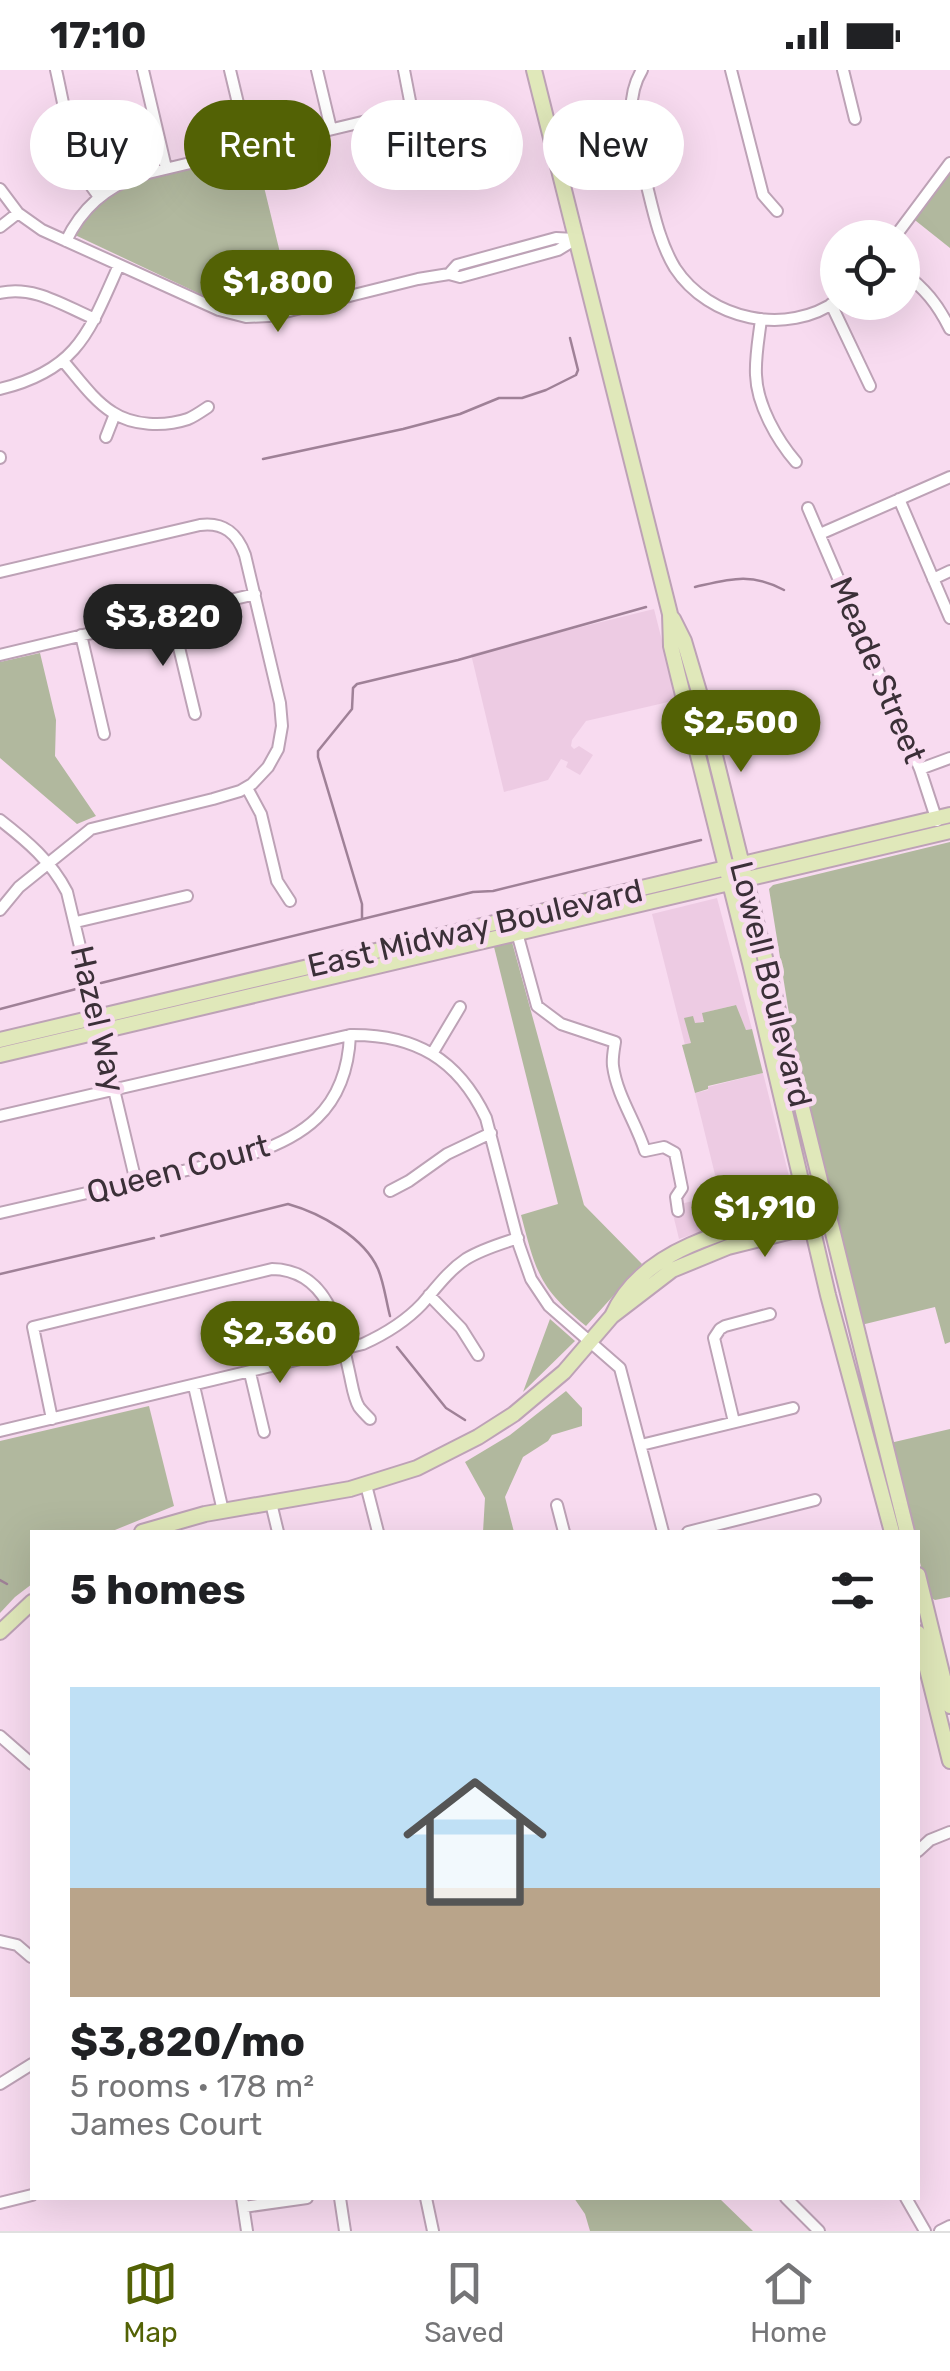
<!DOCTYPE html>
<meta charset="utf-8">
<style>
body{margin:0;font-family:Rubik,sans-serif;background:#f2f2f2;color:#202124;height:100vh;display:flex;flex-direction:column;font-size:38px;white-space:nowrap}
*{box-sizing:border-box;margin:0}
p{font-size:32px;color:#757577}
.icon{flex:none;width:55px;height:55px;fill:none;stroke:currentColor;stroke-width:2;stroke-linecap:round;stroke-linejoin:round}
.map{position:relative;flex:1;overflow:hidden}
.details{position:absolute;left:30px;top:1460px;width:890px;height:670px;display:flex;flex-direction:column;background:#fff;border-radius:0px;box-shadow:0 10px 40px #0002}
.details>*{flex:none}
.top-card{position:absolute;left:30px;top:30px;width:890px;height:90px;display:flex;gap:20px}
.tools{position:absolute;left:820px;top:150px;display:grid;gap:20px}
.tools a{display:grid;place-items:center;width:100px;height:100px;border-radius:50%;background:#fff;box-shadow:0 10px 40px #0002;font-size:50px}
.price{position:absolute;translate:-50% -85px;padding:0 22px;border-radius:35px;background:#536205;color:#fff;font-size:32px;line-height:65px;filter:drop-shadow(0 2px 5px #0008)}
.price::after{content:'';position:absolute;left:50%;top:60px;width:30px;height:22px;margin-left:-15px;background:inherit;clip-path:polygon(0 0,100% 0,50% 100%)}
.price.active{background:#222;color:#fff}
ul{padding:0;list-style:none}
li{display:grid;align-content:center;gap:20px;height:530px;padding:0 40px}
li span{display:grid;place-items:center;height:310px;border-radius:0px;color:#555}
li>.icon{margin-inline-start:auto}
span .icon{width:180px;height:180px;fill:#fffc;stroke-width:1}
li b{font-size:42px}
h2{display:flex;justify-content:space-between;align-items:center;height:120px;padding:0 40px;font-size:42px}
.tag{padding:0 35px;border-radius:45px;background:#fff;box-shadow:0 10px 40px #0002;font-size:35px;line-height:90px}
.tag.active{background:#536205;color:#fff}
.status{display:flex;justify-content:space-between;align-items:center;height:70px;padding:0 50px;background:#fff;direction:ltr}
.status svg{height:28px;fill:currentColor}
.tab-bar{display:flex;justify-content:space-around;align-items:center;height:140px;border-top:2px solid #e0e0e0;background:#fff;font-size:28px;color:#757577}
.tab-bar a{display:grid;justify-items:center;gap:5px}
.tab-bar .active{color:#536205}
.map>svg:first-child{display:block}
.built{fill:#edcbe3}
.green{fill:#b1b89e}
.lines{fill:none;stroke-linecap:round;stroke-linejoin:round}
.stream{stroke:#9f8197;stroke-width:2.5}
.street-casing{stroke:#bda2b6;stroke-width:14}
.secondary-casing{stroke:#bda2b6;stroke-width:18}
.street{stroke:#fff;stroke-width:10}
.secondary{stroke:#e0e8ba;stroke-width:14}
.labels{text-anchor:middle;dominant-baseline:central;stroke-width:9;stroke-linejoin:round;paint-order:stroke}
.street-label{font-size:32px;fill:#3b3038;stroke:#f8dbf0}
</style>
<div class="status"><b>17:10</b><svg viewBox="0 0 49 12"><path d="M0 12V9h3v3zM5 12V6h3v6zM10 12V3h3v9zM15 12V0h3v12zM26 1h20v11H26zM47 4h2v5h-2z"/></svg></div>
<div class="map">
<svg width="950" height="2161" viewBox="0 0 950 2161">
<rect width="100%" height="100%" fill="#f8dbf0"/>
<path class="built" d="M654,539l23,91 -91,21 -14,19 -1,6 3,3 5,-3 14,9 -13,20 -14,-8 2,-5 -7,-3 -13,21 -44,12 -33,-138z
M717,828l35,131 -6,1 -11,-25 -32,8 1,8 -9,3 -4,19 -6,2 -33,-131z
M763,1003l32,127 -3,8 -69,16 -44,15 -8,-33 49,-11 -25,-102 13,-3v-3z"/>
<path class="green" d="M256,84l36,148c-30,6 -44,9 -75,0l-142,-67 13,-23 31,-24 22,-7z
M950,93v85l-39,-31z
M40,583l16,67 -1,36 41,60 -19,8 -77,-66v-96z
M950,772v500l-5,2 -10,-37 -74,18 -70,-299 -22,-137 4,-4z
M512,872l72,263 58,59 -56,62c-47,-38 -50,-54 -65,-111l37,-11 -64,-257z
M736,935l10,25 6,-1 11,44 -55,13v3l-13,4 -13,-48 9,-2 -7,-25 9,-2 2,7 9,-1 -2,-9z
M550,1249l25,22 -52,51z
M566,1321l16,17v18l-30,9 -4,6 -25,16 -18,40 9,35h-31l2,-34 -20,-36 45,-27z
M149,1336l25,100 -64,26h-78v52l-17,13 -15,16v-172z
M950,1359v168l-15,3 -7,-4 -10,-42v-22h-6l-22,-89z
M574,2128h145l34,33h-163l-5,-17z"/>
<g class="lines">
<path class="stream" d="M263,389l140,-30 57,-15 39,-16h23l24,-8 30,-15 2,-5 -8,-32
M695,517c35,-8 55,-15 89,3
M362,849v-15l-44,-147v-6l34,-42 1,-21 4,-4 101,-24 188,-53
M101,913l372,-91 20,-1 208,-51
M0,939l80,-21
M161,1166l127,-32c32,9 76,33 90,65 6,14 8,32 12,47
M0,1204l154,-36
M397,1277l49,61 19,12
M0,1510l7,4"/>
<g class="street-casing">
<path id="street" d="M56,0c10,43 15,92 43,127
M143,0l23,98
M230,0l19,79
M317,0l14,59
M642,0c-20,33 -7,70 2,104 8,31 14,66 31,94 34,52 112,69 163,32
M731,0l32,125 14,16
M843,0l12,49
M0,119l18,24 24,17 177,80 27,7 23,-1 149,-37 31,-5 11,3 98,-27 18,-11
M0,157l18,-14
M894,168l56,-75
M66,171c16,-33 39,-53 74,-66l260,-62 5,-4 5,-8 -6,-31
M902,201c23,18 35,32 48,58
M449,204l8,-9 99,-27 19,1
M0,223c34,-8 64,13 95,26
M831,234l39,82
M761,249c-2,18 -6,38 -5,56 1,30 21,65 40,87
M63,291c15,17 30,39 49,51 21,14 52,15 76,7 7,-3 14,-8 20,-12
M0,319c78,-19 89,-57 119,-124
M106,367l9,-23
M0,387v1
M899,429l51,119
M808,438l112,261 17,52
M820,464l130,-57
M0,502l200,-47c24,-3 37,8 45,30l35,148 2,23 -4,23 -10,18 -16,17 -12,7 -27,8 -122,30 -72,58 -19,23
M933,509l17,-8
M171,544l24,100
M81,565l23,99
M0,585l255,-61
M920,699l30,-11
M247,718l14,26 16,67 13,20
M0,750c27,21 51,41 67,72l69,290
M76,852l111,-26
M516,859l21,77 24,18 54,18c-1,7 -3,16 -2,24 4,30 23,56 32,85l19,-4 11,6 7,35 -6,9 2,14
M432,984l28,-47
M0,1046l350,-81c65,-1 108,24 136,83l33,127 12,34 18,27 71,62 43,164
M390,1121l19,-10 38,-27 44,-21
M0,1143l235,-54c68,-19 112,-49 115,-124
M429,1225l32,33 17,27
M250,1303l14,59
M194,1316l29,125
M52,1349l-19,-92 239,-58c58,1 68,62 78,107 2,9 4,23 9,31 3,4 7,8 11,12
M734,1352l-20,-84 6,-9 5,-3 45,-12
M0,1361l363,-87c22,-10 42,-22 59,-40 14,-16 26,-33 44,-45 16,-10 34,-15 52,-21
M641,1375l152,-37
M366,1415l12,47
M271,1433l7,29
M557,1435l7,27
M688,1462l127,-32
M0,1666l32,28
M918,1781l12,-11 20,-8
M0,1871l17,4 14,12
M0,2014l32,-20
M242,2128l5,33
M340,2128l5,33
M426,2128l7,33
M786,2128l33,33
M906,2128l19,33
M0,2133l32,-8
M244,2137l63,-9
M940,2161l10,-5"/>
</g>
<g class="secondary-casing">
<path id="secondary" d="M534,0l136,544 1,32 7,29 72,288 78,332 64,237
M673,549l11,22 16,54 207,837
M0,970l950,-225
M0,985l950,-224
M612,1246c33,-74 133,-90 203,-106
M142,1462l63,-18 145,-25 67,-21 61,-31 36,-23 50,-42 48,-56 60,-46 56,-23 92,-23
M918,1505l32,131
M0,1562l32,-30
M918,1563l32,128"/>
</g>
<use href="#street" class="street"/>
<use href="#secondary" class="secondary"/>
</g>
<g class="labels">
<g class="street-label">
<text transform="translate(878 600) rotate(67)">Meade Street</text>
<text transform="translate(475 858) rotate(-13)">East Midway Boulevard</text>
<text transform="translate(771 914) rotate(76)">Lowell Boulevard</text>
<text transform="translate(98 949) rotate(77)">Hazel Way</text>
<text transform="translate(178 1099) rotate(-15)">Queen Court</text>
</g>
</g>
</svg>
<div class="tools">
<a><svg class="icon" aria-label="locate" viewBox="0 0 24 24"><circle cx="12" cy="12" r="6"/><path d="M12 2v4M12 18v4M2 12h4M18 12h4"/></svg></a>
</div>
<b class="price" style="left:278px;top:265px">$1,800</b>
<b class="price active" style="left:163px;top:599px">$3,820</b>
<b class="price" style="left:741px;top:705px">$2,500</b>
<b class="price" style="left:765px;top:1190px">$1,910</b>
<b class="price" style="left:280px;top:1316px">$2,360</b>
<div class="top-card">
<a class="tag">Buy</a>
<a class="tag active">Rent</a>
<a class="tag">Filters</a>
<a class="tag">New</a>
</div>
<section class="details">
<h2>5 homes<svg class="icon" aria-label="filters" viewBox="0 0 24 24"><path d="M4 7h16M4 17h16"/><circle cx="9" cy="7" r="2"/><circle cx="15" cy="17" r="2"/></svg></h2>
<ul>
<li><span style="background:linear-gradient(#bfe0f5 65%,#b9a48a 0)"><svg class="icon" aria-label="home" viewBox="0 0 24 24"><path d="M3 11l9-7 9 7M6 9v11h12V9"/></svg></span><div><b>$3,820/mo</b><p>5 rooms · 178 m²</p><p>James Court</p></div></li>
</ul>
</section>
</div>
<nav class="tab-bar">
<a class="active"><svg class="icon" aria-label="map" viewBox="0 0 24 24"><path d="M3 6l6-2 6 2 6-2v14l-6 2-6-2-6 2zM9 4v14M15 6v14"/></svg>Map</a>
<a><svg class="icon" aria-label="saved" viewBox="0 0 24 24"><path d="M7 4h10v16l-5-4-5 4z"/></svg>Saved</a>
<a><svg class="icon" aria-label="home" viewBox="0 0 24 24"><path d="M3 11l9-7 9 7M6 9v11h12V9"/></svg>Home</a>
</nav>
